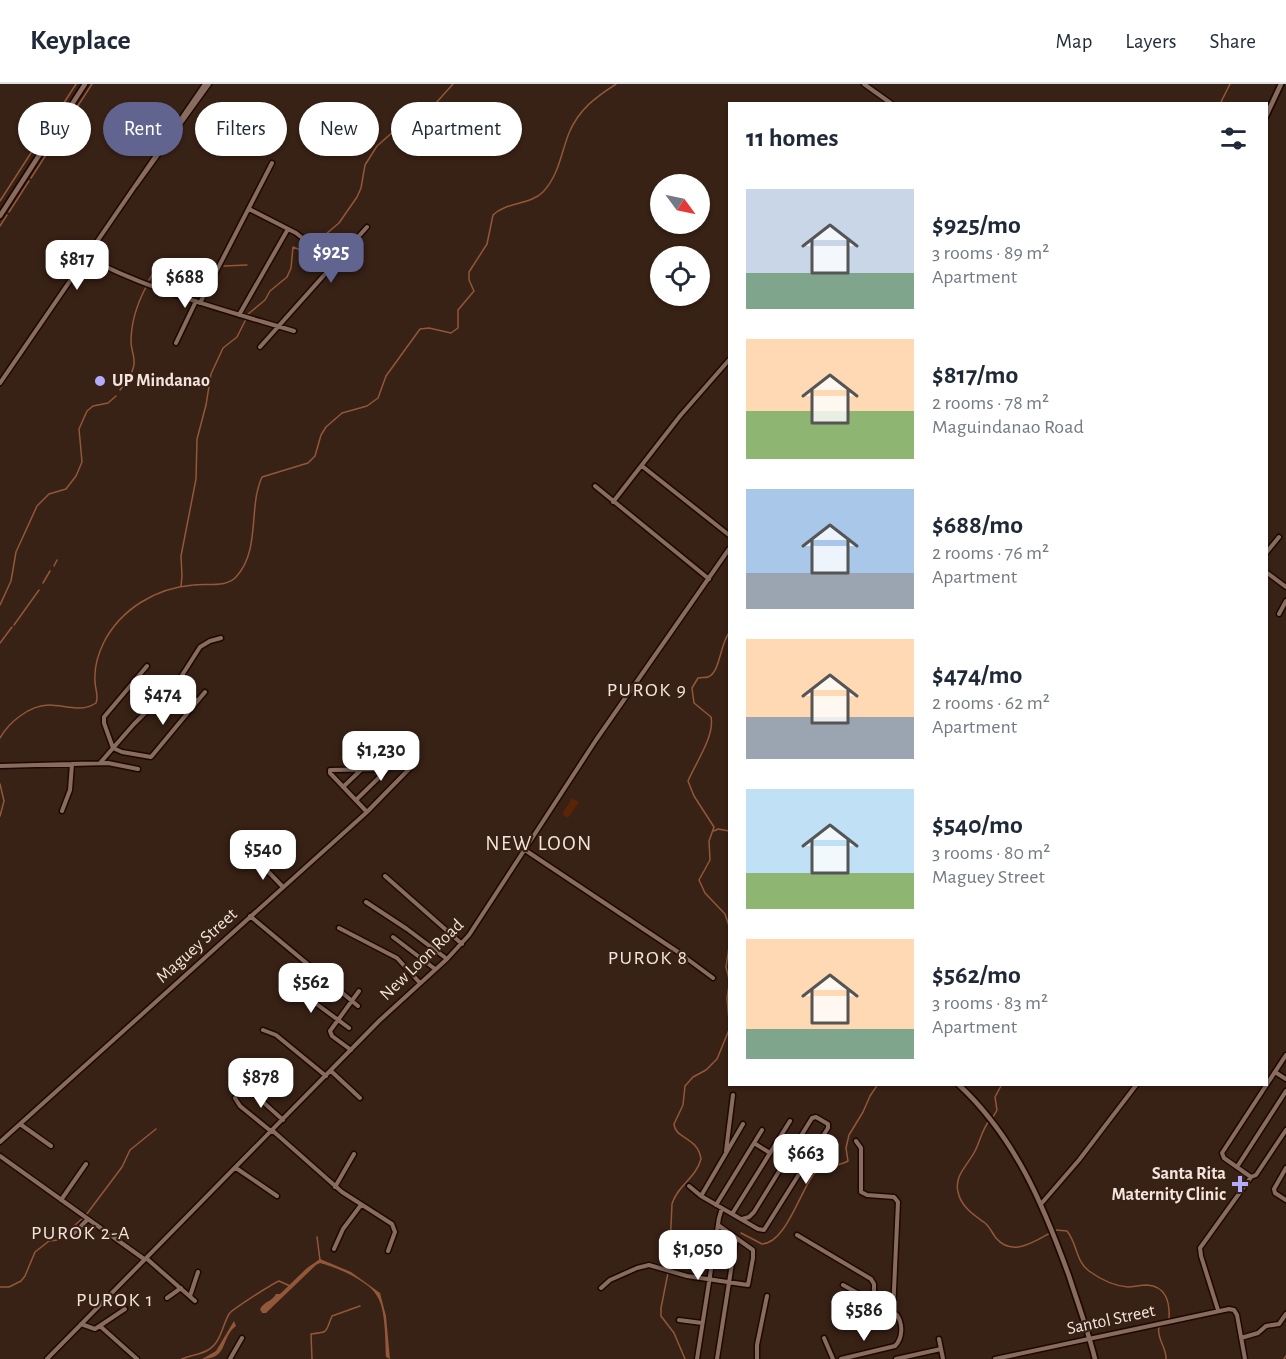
<!DOCTYPE html>
<meta charset="utf-8">
<style>
body{margin:0;font-family:"Alegreya Sans",sans-serif;background:#f6f6f7;color:#1f2937;height:100vh;display:flex;flex-direction:column;font-size:22px;white-space:nowrap}
*{box-sizing:border-box;margin:0}
p{font-size:20px;color:#747a83}
.icon{flex:none;width:33px;height:33px;fill:none;stroke:currentColor;stroke-width:2;stroke-linecap:round;stroke-linejoin:round}
.map{position:relative;flex:1;overflow:hidden}
.details{position:absolute;left:728px;top:18px;width:540px;height:984px;display:flex;flex-direction:column;background:#fff;border-radius:0px;box-shadow:0 2px 4px #0004}
.details>*{flex:none}
.top-card{position:absolute;left:18px;top:18px;width:570px;height:54px;display:flex;gap:12px}
.needle{width:39px;rotate:123deg}
.controls{position:absolute;left:650px;top:90px;display:grid;gap:12px}
.controls a{display:grid;place-items:center;width:60px;height:60px;border-radius:50%;background:#fff;box-shadow:0 2px 4px #0004;font-size:30px}
.price{position:absolute;translate:-50% -51px;padding:0 14px;border-radius:12px;background:#fff;color:#222;font-size:20px;line-height:39px;filter:drop-shadow(0 2px 3px #0008)}
.price::after{content:'';position:absolute;left:50%;top:36px;width:18px;height:14px;margin-left:-9px;background:inherit;clip-path:polygon(0 0,100% 0,50% 100%)}
.price.current{background:#61648f;color:#fff}
ul{padding:0;list-style:none}
li{display:flex;align-items:center;gap:18px;height:150px;padding:0 18px}
li span{display:grid;place-items:center;flex:none;width:168px;height:120px;border-radius:0px;color:#555}
li>.icon{margin-inline-start:auto}
span .icon{width:72px;height:72px;fill:#fffc;stroke-width:1}
li b{font-size:26px}
h2{display:flex;justify-content:space-between;align-items:center;height:72px;padding:0 18px;font-size:26px}
.chip{padding:0 21px;border-radius:27px;background:#fff;box-shadow:0 2px 4px #0004;font-size:21px;line-height:54px}
.chip.current{background:#61648f;color:#fff}
header{display:flex;align-items:center;gap:36px;box-sizing:border-box;height:84px;padding:0 30px;background:#fff;border-bottom:2px solid #e0e1e3}
header strong{font-size:28px}
nav{display:flex;gap:33px;margin-inline-start:auto;font-size:21px}
.map>svg:first-child{display:block}
.green{fill:#5a2506}
.water{fill:#935739}
.lines{fill:none;stroke-linecap:round;stroke-linejoin:round}
.stream{stroke:#935739;stroke-width:1.5}
.minor-casing{stroke:#1e0902;stroke-width:7}
.tertiary-casing{stroke:#1e0902;stroke-width:8}
.minor{stroke:#886c5f;stroke-width:4}
.tertiary{stroke:#886c5f;stroke-width:4.5}
.poi-dot{fill:#b1adfa;stroke:#382115;stroke-width:2}
.labels{text-anchor:middle;dominant-baseline:central;stroke-width:4.5;stroke-linejoin:round;paint-order:stroke}
.poi-label{font-size:18px;font-weight:bold;fill:#f4e4dd;stroke:#382115;text-anchor:start}
.street-label{font-size:18px;fill:#f4e4dd;stroke:#382115}
.neighbourhood-label{font-size:20px;letter-spacing:1.5px;fill:#f4e4dd;stroke:#382115}
.quarter-label{font-size:21px;letter-spacing:1.5px;fill:#f4e4dd;stroke:#382115}
</style>
<header>
<strong>Keyplace</strong>
<nav><a>Map</a><a>Layers</a><a>Share</a></nav>
</header>
<div class="map">
<svg width="1286" height="1275" viewBox="0 0 1286 1275">
<rect width="100%" height="100%" fill="#382115"/>
<path class="green" d="M572,714l7,4 -11,16 -6,-4z"/>
<path class="water" d="M320,1175l31,13 29,21 6,23 4,43 -4,-2c-1,-16 0,-48 -9,-61 -8,-15 -41,-29 -57,-33l-4,2 -50,48h-4l-2,-4c4,-8 12,-7 16,-15h4l27,-26z
M234,1237l2,5c-16,12 -7,33 -34,33l14,-8z"/>
<g class="lines">
<path class="stream" d="M1220,20l10,-20
M60,25l16,-25
M31,94l61,-94
M0,117l58,-90
M9,128l20,-31
M0,142l7,-11
M318,163l8,-13 13,-11 18,-26 4,-9 4,-23 12,-19 25,-22 34,-21 17,-19
M224,182l23,-1
M149,196l9,-14 3,-1 17,1 13,-6 26,6
M247,231l18,-15 5,-9 17,-14 4,-9 2,-21 17,7 6,-3
M120,306c6,-8 15,-19 14,-29 0,-7 -3,-12 -3,-19 0,-20 6,-38 15,-55
M54,482l3,-6
M43,499l7,-12
M181,502l1,-10 -1,-20 15,-77 1,-40 9,-34 5,-31 12,-26 14,-11 9,-18
M0,521l11,-24 5,-29 21,-46 12,-12 17,-5 10,-13 6,-14 -3,-33 8,-18 6,-5 15,-3 8,-7
M14,541l25,-35
M729,549c-9,11 -9,40 -21,44 -3,1 -7,0 -10,1l-6,10 2,15 17,14c4,19 -16,47 -23,64l6,15 20,31 -5,14 1,19 -11,20 6,13 20,21 4,12
M0,559l12,-16
M0,654c9,-16 30,-33 49,-33 16,0 32,8 47,-2 3,-7 -1,-14 -1,-22 -1,-14 3,-27 9,-39 17,-33 52,-54 89,-57 13,-2 33,3 43,-8 25,-27 12,-70 26,-100l46,-14 7,-7 6,-21 5,-8 16,-14 25,-7 11,-8 8,-22 34,-47 9,-1 22,5 7,-5v-18l16,-19 -5,-11v-8l18,-28 6,-29c13,-13 37,-10 50,-23 16,-17 18,-39 26,-59 10,-24 27,-36 47,-49
M0,700l4,17 -4,15
M714,747l4,-2 11,2
M729,863l-3,20 3,12
M729,901l-2,13 2,23
M993,1033l4,-7 -2,-13 7,-13
M989,1037c-7,9 -9,20 -14,30 -7,14 -21,24 -17,41 3,15 16,23 27,31 5,4 7,10 11,15 16,19 38,4 54,-5
M86,1131l36,-48 8,-17 26,-21
M1056,1146l11,1c10,12 9,31 22,40 11,8 26,15 39,16 6,0 12,-2 19,-2 19,1 23,17 22,34
M741,1149l21,11c24,-1 38,-53 52,-70 8,-9 24,-7 34,-13l-2,-13 3,-13 14,-23 7,-16 8,-12
M317,1153l3,23
M669,1184l3,-64c5,-18 24,-26 29,-45 -3,-22 -26,-20 -27,-35l9,-19 2,-19 8,-9 13,-7 11,-11 12,-29
M668,1189l-7,35v8l13,17 11,26
M0,1203h9l12,-6 4,-5 10,-24 14,-11 9,-1 25,-22
M182,1275c8,-4 18,-4 26,-9 13,-7 14,-24 21,-36 2,-4 43,-30 50,-33l11,5
M312,1275l-1,-25c19,-2 14,-2 21,-18l28,-10
M1166,1275c1,-11 -10,-21 -7,-32l9,-3
M1284,1275l2,-3"/>
<g class="minor-casing">
<path id="minor" d="M864,0l28,20
M136,101l73,-101
M249,125l47,24 38,30
M68,163c70,41 149,61 226,84
M200,219l72,-140
M239,231l49,-86
M176,259l20,-42
M260,263l107,-120
M0,299l205,-299
M642,382l87,69
M595,402l114,93
M613,418l67,-86 49,-56
M1266,469l13,-16
M1266,488l20,15
M1279,530l7,-13
M147,582l-43,51v6l9,25 9,4 29,5 54,-65
M177,598l20,19
M100,679l34,-39 45,-44 21,-33 10,-6 11,-3
M0,682l108,-3 30,6
M343,703l19,-18
M356,716l45,-44
M62,727l8,-21 2,-26
M367,728l-37,-39v-3l58,-1
M525,766l153,102 35,26
M258,777l24,25
M385,792l77,68
M366,818l41,27 40,30
M250,832l108,90
M339,844l58,30 23,25
M393,853l42,32
M299,907l50,37
M263,946l13,5 50,41
M351,966l-19,-14 -2,-5 29,-40
M331,987l29,27
M1275,988l11,7
M232,990l51,46
M235,1014l5,8 32,26
M20,1040l31,22
M273,1047l69,61 50,32 3,8 -7,19
M856,1057l5,7v44l6,3 27,2 4,5 -5,110
M0,1058l367,-330 43,-44
M754,1059l16,10
M726,1067l7,-56
M0,1072l144,103
M1237,1083l49,-76
M236,1084l41,28
M1286,1084l-12,21 1,4 11,7
M1251,1093l-27,-19 -2,-5 64,-98
M689,1102l12,10 57,33 6,1 64,-102v-4l-12,-7 -4,1 -58,94 -5,5 -7,2
M335,1103l19,-33
M701,1112l42,-72
M61,1116l25,-36
M1041,1120l38,-44 58,-76
M716,1121l46,-75
M732,1130l58,-93
M72,1151l16,-16
M797,1151l74,44 3,5v18
M334,1165l9,-20 18,-24
M146,1174l49,43
M601,1204l9,-8 27,-12 12,-3 38,11 61,9 5,-27v-8l-35,-25
M190,1212l8,-24
M167,1214l14,-10
M1218,1226l-17,-54 -1,-8 51,-71 5,-2 30,-45
M679,1236l23,3
M81,1240l14,5 30,-20
M100,1242l37,33
M824,1254l9,21
M1241,1254l17,-5 8,-7 13,-2 7,-10
M939,1255l4,20
M47,1275l332,-338 68,-62 22,-24 127,-195 133,-191
M230,1275l12,-21
M697,1275l22,-141 3,-10
M717,1275l19,-121
M757,1275v-14l10,-49
M841,1275l54,-13c8,-8 8,-22 2,-31l-54,-30
M896,1275l45,-10
M995,1275l234,-50 5,1 3,5 8,44"/>
</g>
<g class="tertiary-casing">
<path id="tertiary" d="M1266,32l15,-32
M0,132l85,-132
M958,1000c57,53 85,120 111,192 9,28 19,55 26,83"/>
</g>
<use href="#minor" class="minor"/>
<use href="#tertiary" class="tertiary"/>
</g>
<g class="poi-dot">
<circle cx="100" cy="297" r="6"/>
<path d="M1237 1091h6v6h6v6h-6v6h-6v-6h-6v-6h6z"/>
</g>
<g class="labels">
<g class="poi-label">
<text x="112" y="297">UP Mindanao</text>
<text x="1226" y="1090" text-anchor="end">Santa Rita<tspan x="1226" dy="21">Maternity Clinic</tspan></text>
</g>
<g class="street-label">
<text transform="translate(197 862) rotate(-42)">Maguey Street</text>
<text transform="translate(422 876) rotate(-44)">New Loon Road</text>
<text transform="translate(1111 1236) rotate(-12)">Santol Street</text>
</g>
<g class="neighbourhood-label">
<text x="647" y="606">PUROK 9</text>
<text x="648" y="874">PUROK 8</text>
<text x="81" y="1149">PUROK 2-A</text>
<text x="115" y="1216">PUROK 1</text>
</g>
<g class="quarter-label">
<text x="539" y="759">NEW LOON</text>
</g>
</g>
</svg>
<div class="controls">
<a><svg class="needle" viewBox="-14 -14 28 28"><path d="M0-13l5 13h-10z" fill="#e53935"/><path d="M0 13l5-13h-10z" fill="#747a83"/></svg></a>
<a><svg class="icon" aria-label="locate" viewBox="0 0 24 24"><circle cx="12" cy="12" r="6"/><path d="M12 2v4M12 18v4M2 12h4M18 12h4"/></svg></a>
</div>
<b class="price current" style="left:331px;top:200px">$925</b>
<b class="price" style="left:77px;top:207px">$817</b>
<b class="price" style="left:185px;top:225px">$688</b>
<b class="price" style="left:163px;top:642px">$474</b>
<b class="price" style="left:381px;top:698px">$1,230</b>
<b class="price" style="left:263px;top:797px">$540</b>
<b class="price" style="left:311px;top:930px">$562</b>
<b class="price" style="left:261px;top:1025px">$878</b>
<b class="price" style="left:806px;top:1101px">$663</b>
<b class="price" style="left:698px;top:1197px">$1,050</b>
<b class="price" style="left:864px;top:1258px">$586</b>
<div class="top-card">
<a class="chip">Buy</a>
<a class="chip current">Rent</a>
<a class="chip">Filters</a>
<a class="chip">New</a>
<a class="chip">Apartment</a>
</div>
<section class="details">
<h2>11 homes<svg class="icon" aria-label="filters" viewBox="0 0 24 24"><path d="M4 7h16M4 17h16"/><circle cx="9" cy="7" r="2"/><circle cx="15" cy="17" r="2"/></svg></h2>
<ul>
<li><span style="background:linear-gradient(#c9d6e8 70%,#7fa58c 0)"><svg class="icon" aria-label="home" viewBox="0 0 24 24"><path d="M3 11l9-7 9 7M6 9v11h12V9"/></svg></span><div><b>$925/mo</b><p>3 rooms · 89 m²</p><p>Apartment</p></div></li>
<li><span style="background:linear-gradient(#ffd9b3 60%,#8fb573 0)"><svg class="icon" aria-label="home" viewBox="0 0 24 24"><path d="M3 11l9-7 9 7M6 9v11h12V9"/></svg></span><div><b>$817/mo</b><p>2 rooms · 78 m²</p><p>Maguindanao Road</p></div></li>
<li><span style="background:linear-gradient(#a9c7e8 70%,#9aa5b1 0)"><svg class="icon" aria-label="home" viewBox="0 0 24 24"><path d="M3 11l9-7 9 7M6 9v11h12V9"/></svg></span><div><b>$688/mo</b><p>2 rooms · 76 m²</p><p>Apartment</p></div></li>
<li><span style="background:linear-gradient(#ffd9b3 65%,#9aa5b1 0)"><svg class="icon" aria-label="home" viewBox="0 0 24 24"><path d="M3 11l9-7 9 7M6 9v11h12V9"/></svg></span><div><b>$474/mo</b><p>2 rooms · 62 m²</p><p>Apartment</p></div></li>
<li><span style="background:linear-gradient(#bfe0f5 70%,#8fb573 0)"><svg class="icon" aria-label="home" viewBox="0 0 24 24"><path d="M3 11l9-7 9 7M6 9v11h12V9"/></svg></span><div><b>$540/mo</b><p>3 rooms · 80 m²</p><p>Maguey Street</p></div></li>
<li><span style="background:linear-gradient(#ffd9b3 75%,#7fa58c 0)"><svg class="icon" aria-label="home" viewBox="0 0 24 24"><path d="M3 11l9-7 9 7M6 9v11h12V9"/></svg></span><div><b>$562/mo</b><p>3 rooms · 83 m²</p><p>Apartment</p></div></li>
</ul>
</section>
</div>
